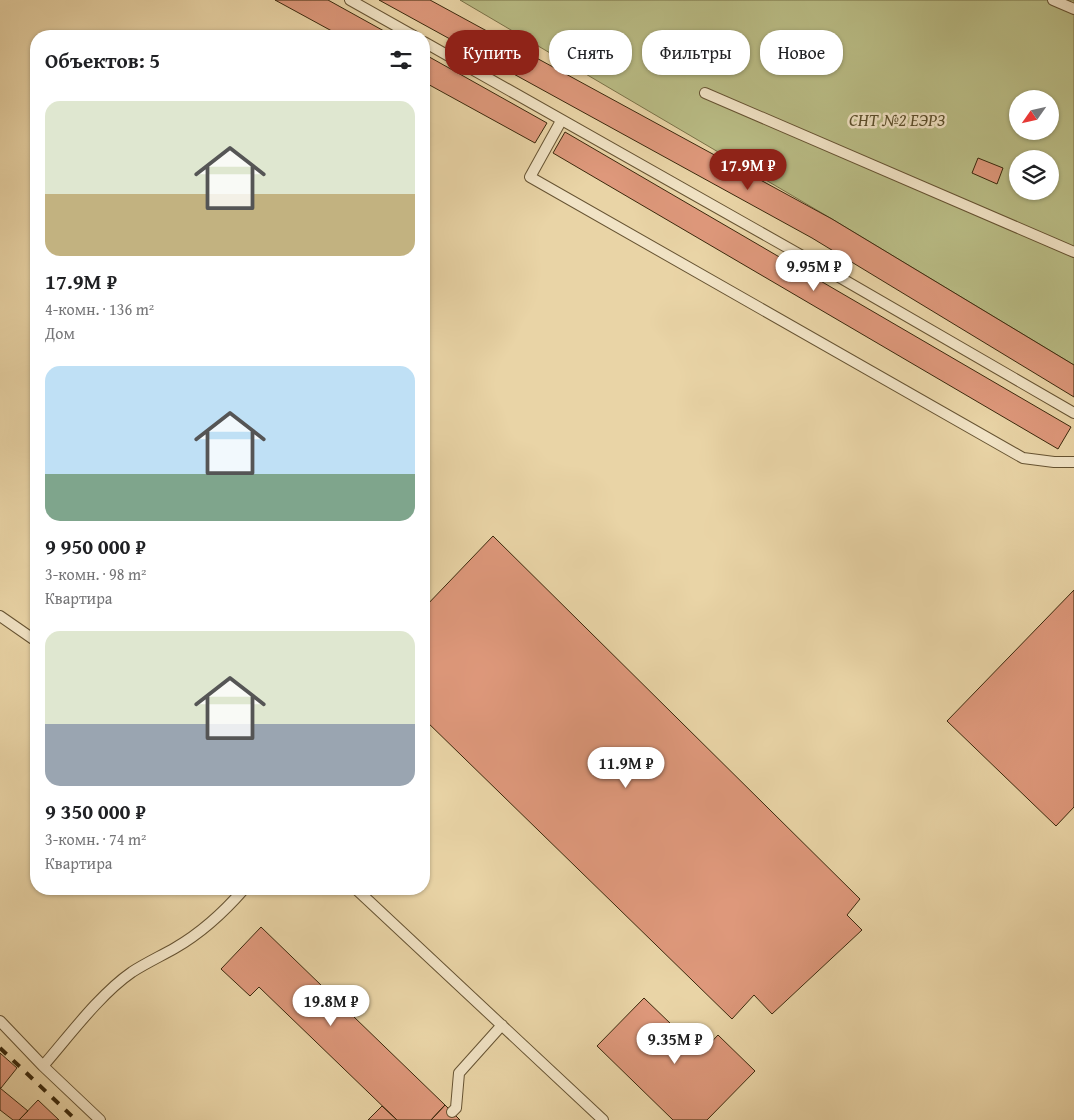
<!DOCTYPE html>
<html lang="ru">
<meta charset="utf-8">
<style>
body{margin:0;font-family:"Gentium Book Plus",serif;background:#f2f2f2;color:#202124;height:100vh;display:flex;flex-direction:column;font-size:19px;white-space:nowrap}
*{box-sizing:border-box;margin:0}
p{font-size:16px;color:#757577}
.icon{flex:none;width:28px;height:28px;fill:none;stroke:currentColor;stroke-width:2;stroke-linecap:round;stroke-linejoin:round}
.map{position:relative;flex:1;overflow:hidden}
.sheet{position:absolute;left:30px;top:30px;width:400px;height:865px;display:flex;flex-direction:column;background:#fff;border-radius:20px;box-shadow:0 1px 4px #0004}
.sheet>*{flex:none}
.top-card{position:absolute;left:445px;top:30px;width:475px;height:45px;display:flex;gap:10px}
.needle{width:32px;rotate:236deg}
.controls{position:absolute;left:1009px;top:90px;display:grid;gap:10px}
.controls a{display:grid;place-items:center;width:50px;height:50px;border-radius:50%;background:#fff;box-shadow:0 1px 4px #0004;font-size:25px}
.price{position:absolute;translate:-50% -42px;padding:0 11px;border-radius:18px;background:#fff;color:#222;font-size:16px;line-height:32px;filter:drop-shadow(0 1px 2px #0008)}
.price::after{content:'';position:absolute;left:50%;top:30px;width:15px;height:11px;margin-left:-8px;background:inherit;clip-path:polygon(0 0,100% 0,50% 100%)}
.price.on{background:#8f2418;color:#fff}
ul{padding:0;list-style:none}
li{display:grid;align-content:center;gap:10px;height:265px;padding:0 15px}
li span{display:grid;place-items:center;height:155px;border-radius:15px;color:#555}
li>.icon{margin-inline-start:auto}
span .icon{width:90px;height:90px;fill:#fffc;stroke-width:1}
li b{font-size:21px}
h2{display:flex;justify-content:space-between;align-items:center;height:60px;padding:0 15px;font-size:21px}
.chip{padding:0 18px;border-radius:20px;background:#fff;box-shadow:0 1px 4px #0004;font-size:18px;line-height:45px}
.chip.on{background:#8f2418;color:#fff}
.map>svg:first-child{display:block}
.green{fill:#b9bc85;stroke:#7a7248;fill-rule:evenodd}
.building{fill:#de987b;stroke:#3a280c}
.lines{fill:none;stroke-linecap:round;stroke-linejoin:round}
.service-casing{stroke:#665332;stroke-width:12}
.service{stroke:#f1e3c5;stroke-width:10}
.rail{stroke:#3a280c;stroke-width:4;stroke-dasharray:9 9;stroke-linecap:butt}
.labels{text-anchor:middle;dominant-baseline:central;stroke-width:5;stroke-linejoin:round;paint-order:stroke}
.park-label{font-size:18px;font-style:italic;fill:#5a4d2a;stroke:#f1e3c5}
</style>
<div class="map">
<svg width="1074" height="1120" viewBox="0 0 1074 1120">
<rect width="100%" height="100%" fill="#e9d4a6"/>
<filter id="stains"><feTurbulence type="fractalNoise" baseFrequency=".004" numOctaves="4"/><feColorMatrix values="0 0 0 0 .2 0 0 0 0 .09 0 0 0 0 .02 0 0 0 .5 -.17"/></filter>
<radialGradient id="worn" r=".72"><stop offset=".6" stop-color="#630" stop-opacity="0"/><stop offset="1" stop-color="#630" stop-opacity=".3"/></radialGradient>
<path class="green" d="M460,0h614v365l-242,-146zM1018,99h32v32h-32zM1018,159h32v32h-32z"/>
<path class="building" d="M275,0h53l65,36h-52z
M379,0h51l402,219 242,146v32l-262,-159z
M424,54l123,69 -12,20 -111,-61z
M565,132l506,295 -13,22 -505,-296z
M978,158l25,10 -6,16 -25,-11z
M493,536l367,363 -13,16 15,15 -90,84 -18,-19 -22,24 -308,-300v-111z
M1074,590v217l-18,19 -109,-105z
M261,927l184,178 -14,15h-34l-138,-133 -9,9 -29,-27z
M644,998l57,55 17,-18 37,36 -48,49h-34l-76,-74z
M0,1053l17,15 -16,20h-1z
M0,1088l28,23 -9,9h-6l-13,-10z
M38,1100l21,20h-40z
M445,1105l15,15h-29z
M382,1106l15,14h-29z"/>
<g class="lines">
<g class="service-casing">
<path id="service" d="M350,0l64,36
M1053,0l21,9
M424,42l396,224 254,147
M705,93l369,159
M561,121l-31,56 493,281 31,4h20
M0,616l36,25
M356,889l247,231
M0,1021l43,45 57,54
M43,1066c26,-30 57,-72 89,-94 14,-9 29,-16 43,-24 26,-15 49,-36 69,-59
M452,1112l4,-4 3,-35 43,-48"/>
</g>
<use href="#service" class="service"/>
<path class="rail" d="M0,1048l76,72"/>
</g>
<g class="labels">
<g class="park-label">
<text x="897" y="119">СНТ №2 ЕЭРЗ</text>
</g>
</g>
<rect width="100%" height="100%" filter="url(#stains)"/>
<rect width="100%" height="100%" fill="url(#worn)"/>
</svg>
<div class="controls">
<a><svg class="needle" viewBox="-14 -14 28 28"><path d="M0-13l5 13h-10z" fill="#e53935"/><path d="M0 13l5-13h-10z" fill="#757577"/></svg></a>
<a><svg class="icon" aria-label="layers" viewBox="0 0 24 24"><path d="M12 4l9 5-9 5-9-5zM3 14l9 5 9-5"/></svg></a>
</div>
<b class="price on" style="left:748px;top:191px">17.9M ₽</b>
<b class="price" style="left:814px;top:292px">9.95M ₽</b>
<b class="price" style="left:626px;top:789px">11.9M ₽</b>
<b class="price" style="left:331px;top:1027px">19.8M ₽</b>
<b class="price" style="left:675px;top:1065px">9.35M ₽</b>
<div class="top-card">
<a class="chip on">Купить</a>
<a class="chip">Снять</a>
<a class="chip">Фильтры</a>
<a class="chip">Новое</a>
</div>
<section class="sheet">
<h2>Объектов: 5<svg class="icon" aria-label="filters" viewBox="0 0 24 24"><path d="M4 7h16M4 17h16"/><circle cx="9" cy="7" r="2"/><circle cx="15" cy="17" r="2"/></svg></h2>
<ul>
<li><span style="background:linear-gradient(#dfe7d0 60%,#c2b280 0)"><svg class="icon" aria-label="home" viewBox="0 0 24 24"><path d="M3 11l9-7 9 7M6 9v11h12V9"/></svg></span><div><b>17.9M ₽</b><p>4-комн. · 136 m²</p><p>Дом</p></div></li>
<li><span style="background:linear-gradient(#bfe0f5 70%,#7fa58c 0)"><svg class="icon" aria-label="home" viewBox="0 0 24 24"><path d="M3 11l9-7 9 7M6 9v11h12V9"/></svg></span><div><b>9 950 000 ₽</b><p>3-комн. · 98 m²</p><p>Квартира</p></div></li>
<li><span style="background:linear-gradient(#dfe7d0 60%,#9aa5b1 0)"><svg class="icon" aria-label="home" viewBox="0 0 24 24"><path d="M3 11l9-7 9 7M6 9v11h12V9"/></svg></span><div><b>9 350 000 ₽</b><p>3-комн. · 74 m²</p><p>Квартира</p></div></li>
</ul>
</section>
</div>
